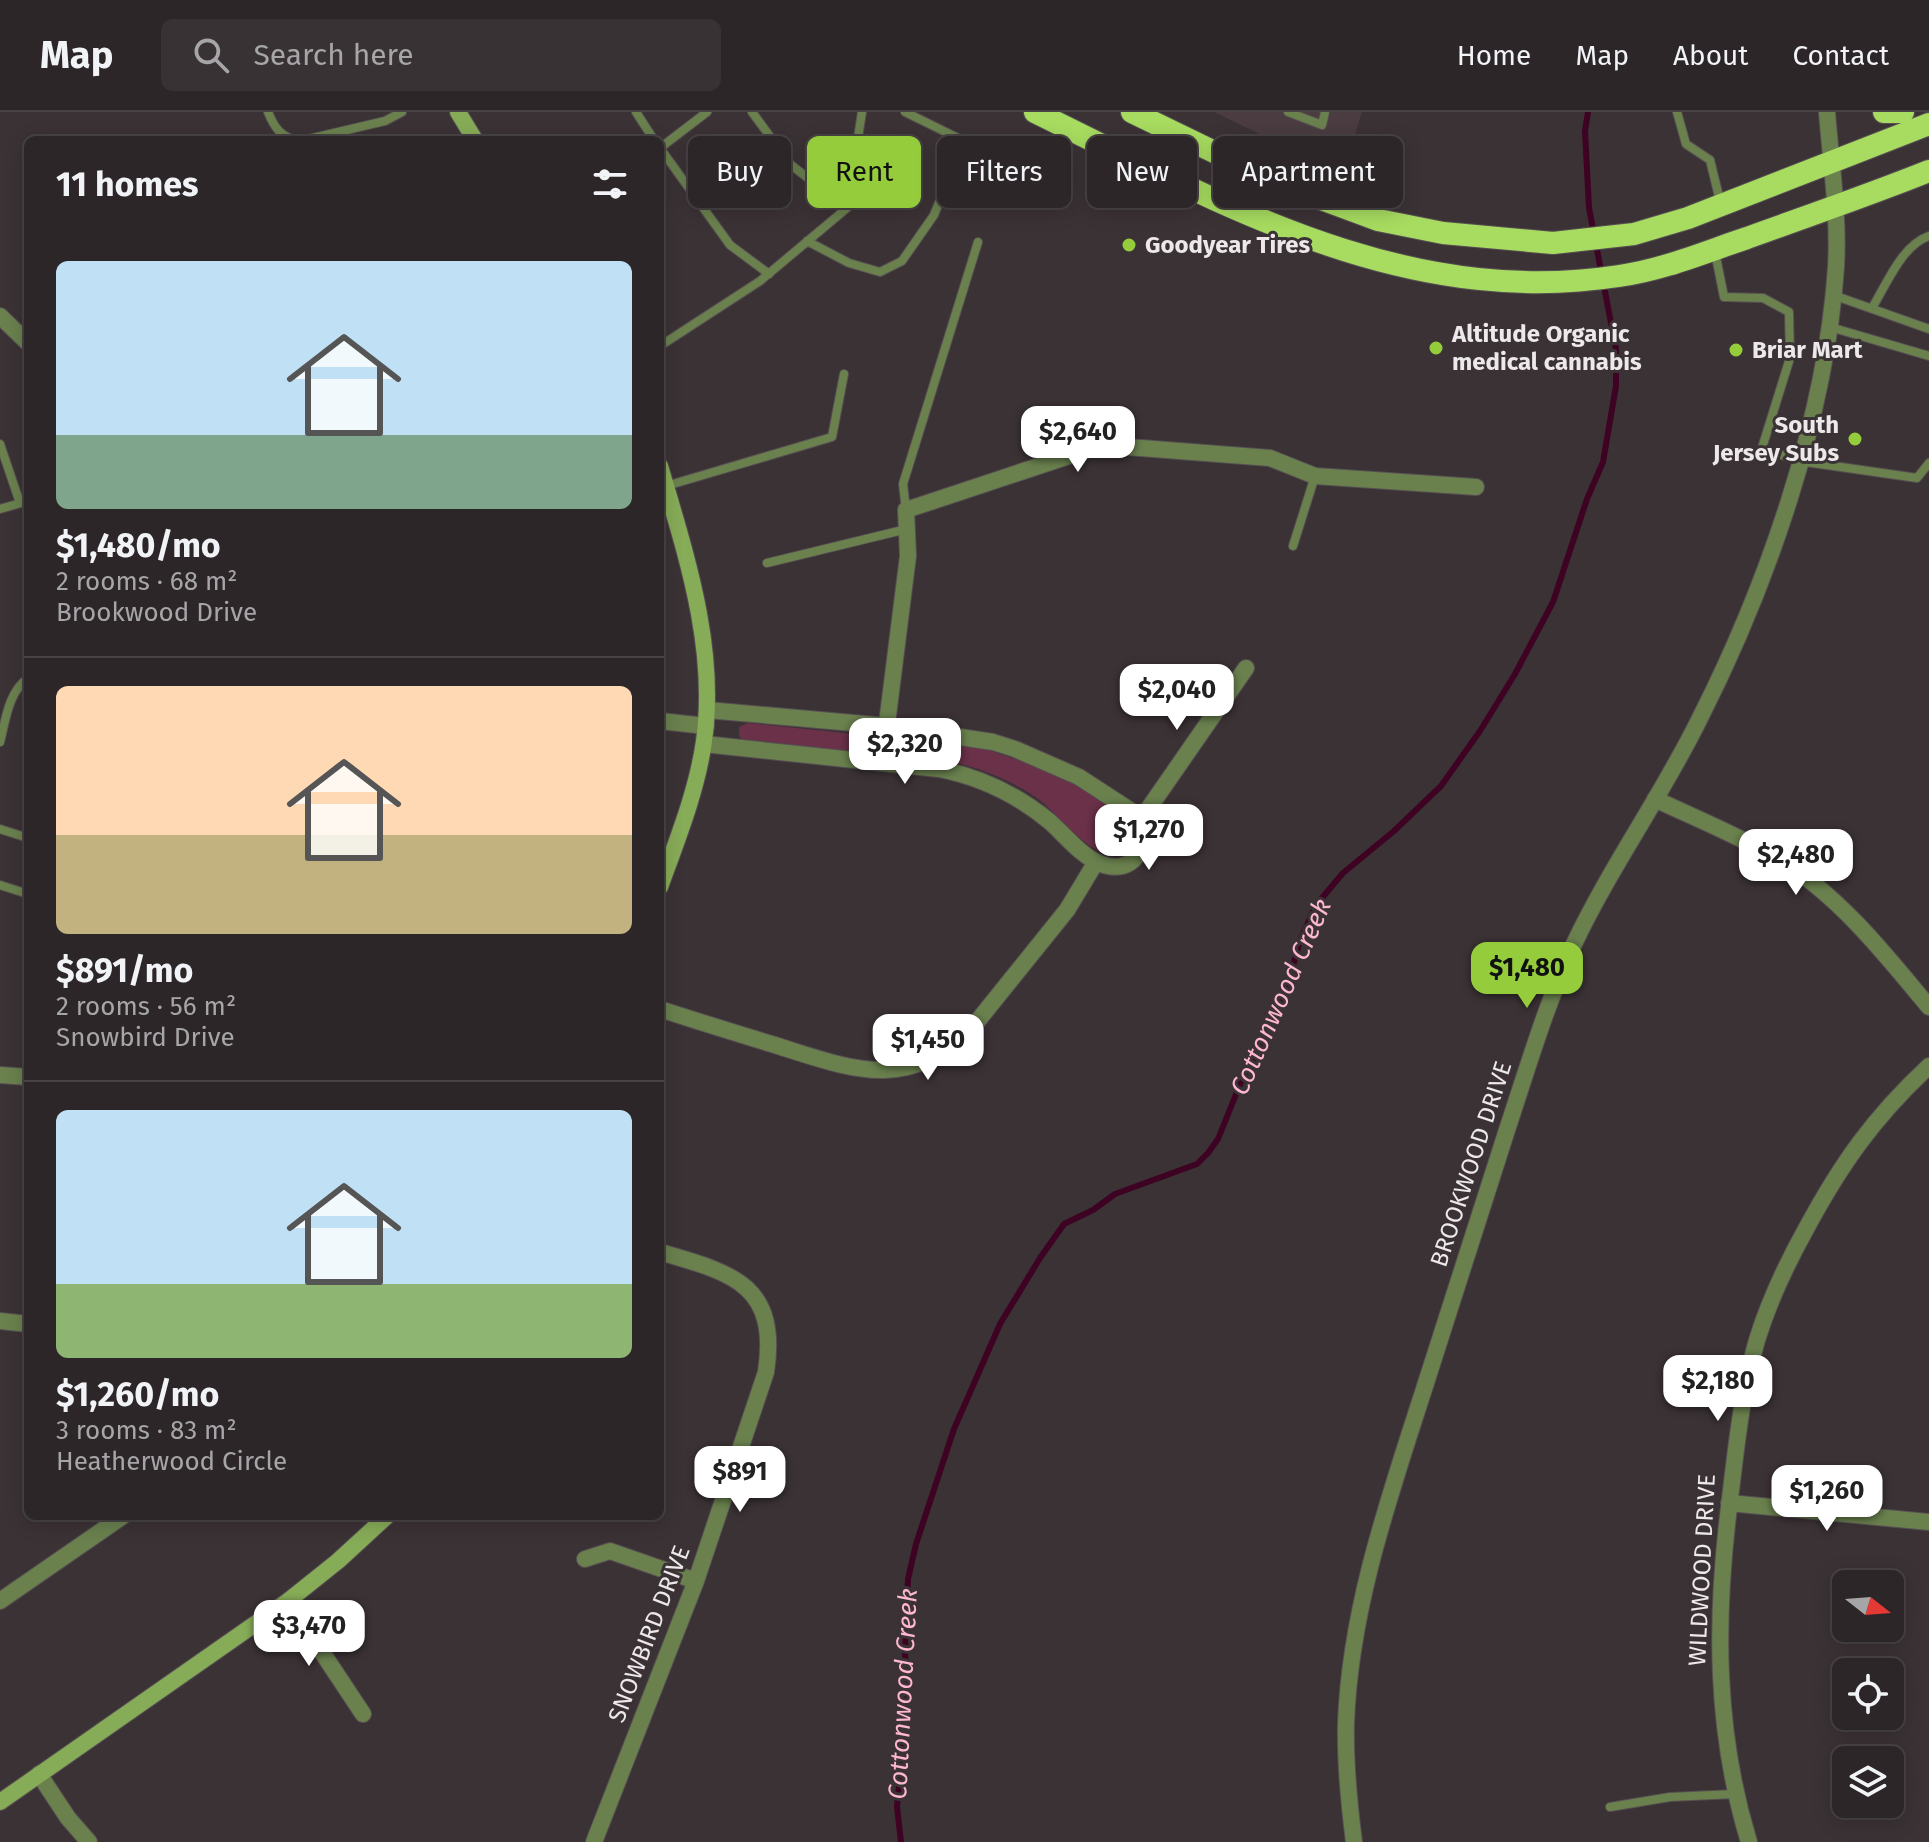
<!DOCTYPE html>
<meta charset="utf-8">
<style>
body{margin:0;font-family:"Fira Sans",sans-serif;background:#383234;color:#f1f3f6;height:100vh;display:flex;flex-direction:column;font-size:30px;white-space:nowrap}
*{box-sizing:border-box;margin:0}
p{font-size:26px;color:#a6a5a8}
.icon{flex:none;width:44px;height:44px;fill:none;stroke:currentColor;stroke-width:2;stroke-linecap:round;stroke-linejoin:round}
.map{position:relative;flex:1;overflow:hidden}
.side{position:absolute;left:24px;top:24px;width:640px;height:1384px;display:flex;flex-direction:column;background:#2c2628;border-radius:12px;box-shadow:0 4px 20px #0003,0 0 0 2px #484345}
.side>*{flex:none}
.banner{position:absolute;left:688px;top:24px;width:760px;height:72px;display:flex;gap:16px}
.needle{width:52px;rotate:107deg}
.controls{position:absolute;left:1832px;top:1458px;display:grid;gap:16px}
.controls a{display:grid;place-items:center;width:72px;height:72px;border-radius:12px;background:#2c2628;box-shadow:0 4px 20px #0003,0 0 0 2px #484345;font-size:40px}
.price{position:absolute;translate:-50% -68px;padding:0 18px;border-radius:16px;background:#fff;color:#222;font-size:26px;line-height:52px;filter:drop-shadow(0 2px 4px #0008)}
.price::after{content:'';position:absolute;left:50%;top:48px;width:24px;height:18px;margin-left:-12px;background:inherit;clip-path:polygon(0 0,100% 0,50% 100%)}
.price.selected{background:#94cc3c;color:#111}
ul{padding:0;list-style:none}
li{display:grid;align-content:center;gap:16px;height:424px;padding:0 32px}
li+li{border-top:2px solid #484345}
li span{display:grid;place-items:center;height:248px;border-radius:12px;color:#555}
li>.icon{margin-inline-start:auto}
span .icon{width:144px;height:144px;fill:#fffc;stroke-width:1}
li b{font-size:34px}
h2{display:flex;justify-content:space-between;align-items:center;height:96px;padding:0 32px;font-size:34px}
.chip{padding:0 28px;border-radius:12px;background:#2c2628;box-shadow:0 4px 20px #0003,0 0 0 2px #484345;font-size:28px;line-height:72px}
.chip.selected{background:#94cc3c;color:#111}
header{display:flex;align-items:center;gap:48px;box-sizing:border-box;height:112px;padding:0 40px;background:#2c2628;border-bottom:2px solid #484345}
header strong{font-size:38px}
nav{display:flex;gap:44px;margin-inline-start:auto;font-size:28px}
.search{width:560px;height:72px;background:#383234;display:flex;align-items:center;gap:20px;box-sizing:border-box;padding:0 28px;border-radius:12px;color:#a6a5a8;font-size:30px}
.map>svg:first-child{display:block}
.built{fill:#4a3c40}
.green{fill:#6a3149}
.lines{fill:none;stroke-linecap:round;stroke-linejoin:round}
.stream{stroke:#3e0322;stroke-width:6}
.service-casing{stroke:#574f52;stroke-width:10}
.minor-casing{stroke:#574f52;stroke-width:18}
.secondary-casing{stroke:#574f52;stroke-width:18}
.trunk-casing{stroke:#574f52;stroke-width:24}
.service{stroke:#6a814e;stroke-width:8}
.minor{stroke:#6a814e;stroke-width:16}
.secondary{stroke:#87ac58;stroke-width:16}
.trunk{stroke:#a7dc60;stroke-width:22}
.poi-dot{fill:#94cc3c;stroke:#3b3235;stroke-width:3}
.labels{text-anchor:middle;dominant-baseline:central;stroke-width:6;stroke-linejoin:round;paint-order:stroke}
.poi-label{font-size:24px;font-weight:bold;fill:#ede8ea;stroke:#3b3235;text-anchor:start}
.street-label{font-size:24px;fill:#ede8ea;stroke:#3b3235}
.water-label{font-size:26px;font-style:italic;fill:#fdb7d1;stroke:#3b3235}
</style>
<header>
<strong>Map</strong>
<div class="search"><svg class="icon" aria-label="search" viewBox="0 0 24 24"><circle cx="10" cy="10" r="6"/><path d="M15 15l6 6"/></svg>Search here</div>
<nav><a>Home</a><a>Map</a><a>About</a><a>Contact</a></nav>
</header>
<div class="map">
<svg width="1929" height="1730" viewBox="0 0 1929 1730">
<rect width="100%" height="100%" fill="#3b3235"/>
<path class="built" d="M1214,0h148l-19,62z"/>
<path class="green" d="M748,611l116,12 8,9 -1,4 -8,4 -121,-13 -3,-3v-9z
M908,627c26,1 53,4 79,11 34,9 120,43 141,71 5,6 7,15 6,23 -26,39 -74,-30 -97,-46 -25,-17 -55,-30 -85,-36 -17,-4 -39,-1 -54,-9v-10z"/>
<g class="lines">
<path class="stream" d="M901,1730l-4,-35 11,-122 -3,-31 3,-75 8,-35 38,-115 46,-105 40,-66 24,-34 29,-14 22,-16 82,-30 11,-11 10,-14 23,-57 31,-58 15,-37 13,-46 16,-36 27,-32 51,-42 47,-45 39,-55 35,-57 38,-72 34,-103 16,-37 13,-76v-37l-27,-141 -4,-77 3,-19"/>
<g class="service-casing">
<path id="service" d="M268,0c6,15 13,26 30,28
M636,0l18,28
M752,0l39,53 56,43
M1288,0l34,13 3,-13
M1677,0l9,32 24,16 11,45
M304,28l81,-19 17,-9
M660,36l70,97 39,29
M660,36l47,-36
M807,129l42,22 31,9 22,-11 32,-46 30,-74 -59,-29
M1715,140l9,45 39,1 26,14 1,46 -28,90 37,13 118,17 12,-15
M1833,183l96,34
M1872,196c15,-24 29,-62 57,-72
M1830,215l99,29
M660,234l100,-65 87,-73 15,-96
M0,332l20,59
M666,374l166,-49 12,-63
M0,397l28,-8
M906,398l-3,-26 75,-242
M1293,434l22,-70
M767,451l140,-34
M0,630c6,-23 8,-49 28,-64
M0,717l28,9
M0,773l28,9
M1610,1695l60,-10 65,-3"/>
</g>
<g class="minor-casing">
<path id="minor" d="M0,204l28,27
M707,598l180,16 106,16 22,7 64,28 63,41
M660,609l46,5
M704,632l235,25c41,8 77,25 110,52 15,13 33,36 52,43 33,12 48,-17 41,-46l104,-150
M882,651l26,-207 -2,-46 196,-65 168,13 45,18 161,11
M1655,687c42,20 87,38 127,62 59,37 103,93 147,146
M660,897c39,13 79,25 118,37 76,24 129,46 194,-18l95,-118 29,-48
M0,963l28,2
M0,1209l28,3
M1729,1391l200,19
M585,1447l25,-8 86,30
M0,1489l123,-85
M288,1489l75,113
M39,1662l29,44 21,24
M594,1730l102,-261 70,-209c13,-88 -34,-99 -106,-120
M1354,1730c-5,-39 -9,-79 -8,-119 4,-115 44,-228 79,-337 27,-84 54,-169 81,-253 21,-63 40,-129 68,-189 37,-78 87,-147 125,-224 68,-134 127,-302 137,-453 3,-52 -5,-103 -9,-155
M1749,1730c-34,-111 -34,-221 -20,-335 7,-57 12,-112 28,-167 12,-39 29,-75 49,-111 35,-65 68,-112 123,-163"/>
</g>
<g class="secondary-casing">
<path id="secondary" d="M458,0l17,28
M660,354c26,89 57,181 44,275 -7,50 -27,99 -44,146
M0,1690l288,-201 50,-40 49,-45"/>
</g>
<g class="trunk-casing">
<path id="trunk" d="M1035,0c186,91 368,197 584,164 44,-6 86,-24 128,-38 61,-22 122,-43 182,-67
M1132,0l146,71 100,37 65,13 110,10 81,-9 54,-16 241,-94
M1884,0h19"/>
</g>
<use href="#service" class="service"/>
<use href="#minor" class="minor"/>
<use href="#secondary" class="secondary"/>
<use href="#trunk" class="trunk"/>
</g>
<g class="poi-dot">
<circle cx="1129" cy="133" r="8"/>
<circle cx="1436" cy="236" r="8"/>
<circle cx="1736" cy="238" r="8"/>
<circle cx="1855" cy="327" r="8"/>
</g>
<g class="labels">
<g class="poi-label">
<text x="1145" y="133">Goodyear Tires</text>
<text x="1452" y="222">Altitude Organic<tspan x="1452" dy="28">medical cannabis</tspan></text>
<text x="1752" y="238">Briar Mart</text>
<text x="1839" y="313" text-anchor="end">South<tspan x="1839" dy="28">Jersey Subs</tspan></text>
</g>
<g class="street-label">
<text transform="translate(1471 1052) rotate(-72)">BROOKWOOD DRIVE</text>
<text transform="translate(1702 1458) rotate(-87)">WILDWOOD DRIVE</text>
<text transform="translate(649 1522) rotate(-69)">SNOWBIRD DRIVE</text>
</g>
<g class="water-label">
<text transform="translate(1281 885) rotate(-66)">Cottonwood Creek</text>
<text transform="translate(903 1582) rotate(-87)">Cottonwood Creek</text>
</g>
</g>
</svg>
<div class="controls">
<a><svg class="needle" viewBox="-14 -14 28 28"><path d="M0-13l5 13h-10z" fill="#e53935"/><path d="M0 13l5-13h-10z" fill="#a6a5a8"/></svg></a>
<a><svg class="icon" aria-label="locate" viewBox="0 0 24 24"><circle cx="12" cy="12" r="6"/><path d="M12 2v4M12 18v4M2 12h4M18 12h4"/></svg></a>
<a><svg class="icon" aria-label="layers" viewBox="0 0 24 24"><path d="M12 4l9 5-9 5-9-5zM3 14l9 5 9-5"/></svg></a>
</div>
<b class="price" style="left:1078px;top:362px">$2,640</b>
<b class="price" style="left:1177px;top:620px">$2,040</b>
<b class="price" style="left:905px;top:674px">$2,320</b>
<b class="price" style="left:1149px;top:760px">$1,270</b>
<b class="price" style="left:1796px;top:785px">$2,480</b>
<b class="price selected" style="left:1527px;top:898px">$1,480</b>
<b class="price" style="left:928px;top:970px">$1,450</b>
<b class="price" style="left:1718px;top:1311px">$2,180</b>
<b class="price" style="left:740px;top:1402px">$891</b>
<b class="price" style="left:1827px;top:1421px">$1,260</b>
<b class="price" style="left:309px;top:1556px">$3,470</b>
<div class="banner">
<a class="chip">Buy</a>
<a class="chip selected">Rent</a>
<a class="chip">Filters</a>
<a class="chip">New</a>
<a class="chip">Apartment</a>
</div>
<section class="side">
<h2>11 homes<svg class="icon" aria-label="filters" viewBox="0 0 24 24"><path d="M4 7h16M4 17h16"/><circle cx="9" cy="7" r="2"/><circle cx="15" cy="17" r="2"/></svg></h2>
<ul>
<li><span style="background:linear-gradient(#bfe0f5 70%,#7fa58c 0)"><svg class="icon" aria-label="home" viewBox="0 0 24 24"><path d="M3 11l9-7 9 7M6 9v11h12V9"/></svg></span><div><b>$1,480/mo</b><p>2 rooms · 68 m²</p><p>Brookwood Drive</p></div></li>
<li><span style="background:linear-gradient(#ffd9b3 60%,#c2b280 0)"><svg class="icon" aria-label="home" viewBox="0 0 24 24"><path d="M3 11l9-7 9 7M6 9v11h12V9"/></svg></span><div><b>$891/mo</b><p>2 rooms · 56 m²</p><p>Snowbird Drive</p></div></li>
<li><span style="background:linear-gradient(#bfe0f5 70%,#8fb573 0)"><svg class="icon" aria-label="home" viewBox="0 0 24 24"><path d="M3 11l9-7 9 7M6 9v11h12V9"/></svg></span><div><b>$1,260/mo</b><p>3 rooms · 83 m²</p><p>Heatherwood Circle</p></div></li>
</ul>
</section>
</div>
